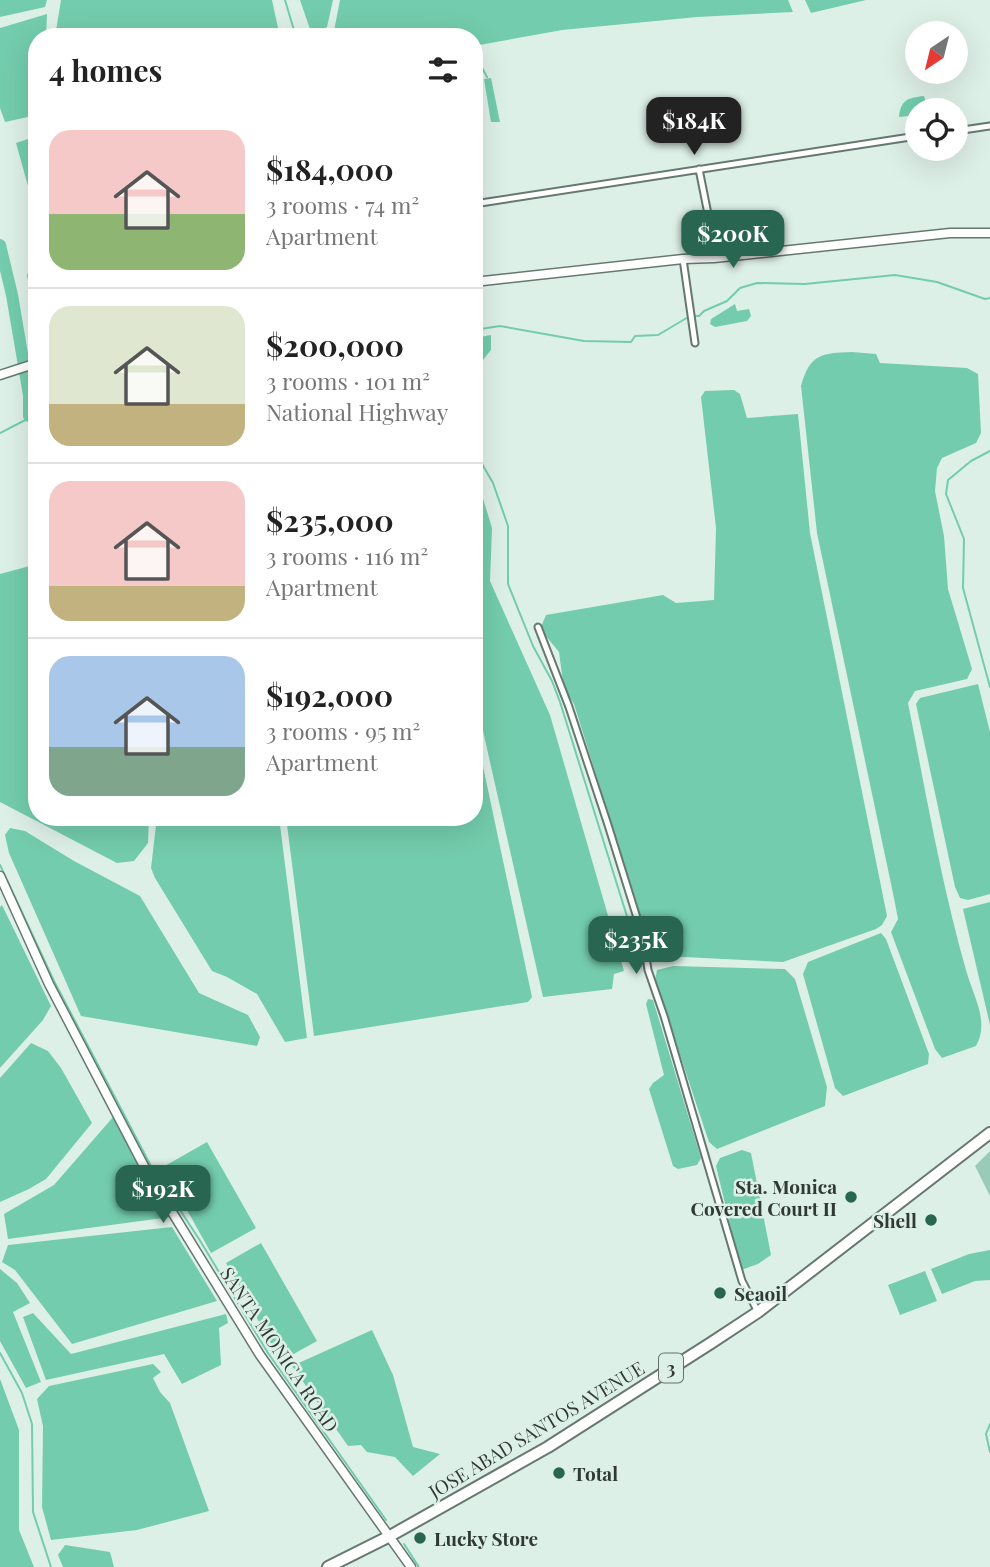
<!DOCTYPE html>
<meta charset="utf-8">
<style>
body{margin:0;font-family:"Playfair Display",serif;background:#f2f2f2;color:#222;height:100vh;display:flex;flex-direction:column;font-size:26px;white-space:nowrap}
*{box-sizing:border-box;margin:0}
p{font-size:23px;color:#767676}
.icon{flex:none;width:38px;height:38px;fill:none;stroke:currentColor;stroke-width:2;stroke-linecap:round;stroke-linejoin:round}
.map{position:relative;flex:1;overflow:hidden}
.panel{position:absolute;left:28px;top:28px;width:455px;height:798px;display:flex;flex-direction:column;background:#fff;border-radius:28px;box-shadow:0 7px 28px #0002}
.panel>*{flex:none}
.needle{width:46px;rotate:215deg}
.tools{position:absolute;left:905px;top:21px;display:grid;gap:14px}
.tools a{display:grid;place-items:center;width:63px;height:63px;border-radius:50%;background:#fff;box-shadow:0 7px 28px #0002;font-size:35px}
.price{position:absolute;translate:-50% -60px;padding:0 16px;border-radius:14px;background:#286652;color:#fff;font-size:23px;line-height:46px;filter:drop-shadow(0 2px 4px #0008)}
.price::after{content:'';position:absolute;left:50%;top:42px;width:21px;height:16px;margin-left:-10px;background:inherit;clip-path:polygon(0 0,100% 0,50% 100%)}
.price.active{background:#222;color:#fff}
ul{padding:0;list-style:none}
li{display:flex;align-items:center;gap:21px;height:175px;padding:0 21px}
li+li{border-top:2px solid #e0e0e0}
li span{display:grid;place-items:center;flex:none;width:196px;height:140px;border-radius:21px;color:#555}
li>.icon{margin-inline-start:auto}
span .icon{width:84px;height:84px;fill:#fffc;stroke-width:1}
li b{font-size:30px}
h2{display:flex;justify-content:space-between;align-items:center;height:84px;padding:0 21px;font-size:30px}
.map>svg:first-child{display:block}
.green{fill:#99cbb8}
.water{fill:#73ccad}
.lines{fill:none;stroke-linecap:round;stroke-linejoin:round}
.stream{stroke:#73ccad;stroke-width:2}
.river{stroke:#73ccad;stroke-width:12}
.street-casing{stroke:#677871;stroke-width:9}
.secondary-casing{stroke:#677871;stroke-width:11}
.highway-casing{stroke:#677871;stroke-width:14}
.street{stroke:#fff;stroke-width:5}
.secondary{stroke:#fff;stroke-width:8}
.highway{stroke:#fff;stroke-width:10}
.poi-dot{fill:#286652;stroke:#ddf0e8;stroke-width:2.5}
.labels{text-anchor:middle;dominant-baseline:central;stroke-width:5;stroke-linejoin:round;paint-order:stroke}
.shield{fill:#ddf0e8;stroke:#65706b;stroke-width:2}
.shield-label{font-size:18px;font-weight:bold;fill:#313936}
.poi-label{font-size:19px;font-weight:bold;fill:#313936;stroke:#ddf0e8;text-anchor:start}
.street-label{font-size:19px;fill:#313936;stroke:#ddf0e8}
</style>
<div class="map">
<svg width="990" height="1567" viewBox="0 0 990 1567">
<rect width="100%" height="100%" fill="#ddf0e8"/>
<path class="green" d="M990,1151v45l-15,-30z"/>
<path class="water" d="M0,0h47l-2,7 -45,10z
M61,0h211l8,37h-225z
M300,0h33l-6,27 -15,8z
M340,0h448l5,12 -96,5 -135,13 -88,16v-9h-145l5,-6z
M805,0h61l-55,13z
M47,14l-1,23h-9v78l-32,7 -5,-14v-80z
M491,78l9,44h-9l-7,-43z
M924,96l4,14h-11v5l-18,2c2,-18 9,-19 25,-21z
M37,136v82l-21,-75z
M735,304l2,7 12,-2 2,7 -4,5 -32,6 -5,-3 1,-5z
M491,335v15l-17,21v-33z
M852,352l24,2 4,9 87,5 11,6 3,59 -5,10 -34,15 -5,10 -2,23 9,45 4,53 24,80 -5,10 -52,12 -7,12c18,90 33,179 58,267 7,26 24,51 10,76l-34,12 -7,-9 -44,-117 7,-13 -4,-21 -77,-365 -16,-147c9,-32 20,-33 51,-34z
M734,390l6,4 7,24 51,-4 12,119 77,383 -5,9 -6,4 -93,33 -99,-5 -31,1 -79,-254 -10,-15 -5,-37 -19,-23 6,-14 117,-20 13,8 38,-3 2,-72 -15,-131 4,-6z
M474,480l7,12 11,36 -2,53 60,134 74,256 -10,3 -2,15 -69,8 -69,-306z
M37,564v253h112l-1,26 -14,18 -17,2 -117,-61v-228z
M978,684l12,48v162l-22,6 -8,-2 -5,-11 -39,-183 4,-6z
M474,724l58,273 -4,5 -214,34 -28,-219h188z
M157,817h122l28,221 -22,4 -28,-48 -30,-17 -15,-6 -57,-93 -4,-10z
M10,828l15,3 49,30 66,35 59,97 49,22 12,22 -3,9 -176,-30 -72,-163 -4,-18z
M990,902v123l-27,-116z
M2,905l49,101 -8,14 -43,48v-161z
M881,933l5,6 43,115 -1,10 -85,32 -8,-8 -32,-114 5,-12z
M673,966l112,3 10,10 32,108 -2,19 -108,43 -8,-7 -54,-162 2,-10z
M648,999l5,1 48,158 -4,7 -19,4 -5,-3 -24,-77 4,-6 11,-8 -18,-71z
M31,1043l17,8 13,17 31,55 -46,56 -17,10 -29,13v-124z
M114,1116l25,50 31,51 -162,22 -4,-25 50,-29z
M207,1142l49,86 -45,25 -48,-86z
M742,1150l9,3 20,102 -13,9 -17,6 -25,-104 4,-8z
M172,1227l45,74 -145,43 -57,-74 -13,-8 6,-17z
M261,1243l56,98 -36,20 -55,-98z
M990,1250v30l-15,1 -33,13 -11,-25 38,-15z
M0,1269l17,14 13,20 -17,9 28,70 -15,6 -26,-47z
M925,1271l12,30 -37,14 -12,-30z
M33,1313l38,41 155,-40 2,9 -9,5 2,37 -39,19 -18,-30 -118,26 -23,-63z
M372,1330l21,45 20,72 27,7 -27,22 -18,-19 -28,-5 -6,-7 -13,1 -56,-80z
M153,1364l8,8 -8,6 7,14 10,11 39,108 -72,19 -86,10 -9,-33 1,-81 -6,-27 12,-13z
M0,1379l19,51v100l15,37h-34z
M65,1545l45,7 4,15h-51l-5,-12z"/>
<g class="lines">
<path class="stream" d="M285,0l11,37
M474,63l6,1 7,13
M474,330l26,-4 84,15 47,1 4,-6 23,-1 32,-19h9l5,-5 23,-10 13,-13 17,-5 48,1 90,-9 42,7 48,17 5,-1
M0,433l37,-19
M474,450l19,33 15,43v58l25,62 19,35 8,21 80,256
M990,451l-19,10 -23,19 -2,14 18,45 -1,49 27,99
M0,865l54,116 97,185 48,73 69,114 118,167
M0,1353l22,40 10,31 1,88 18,55
M990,1424l-4,10 4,18
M404,1544l15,23"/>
<path class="river" d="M0,245l12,50 17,100v21"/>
<g class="street-casing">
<path id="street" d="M956,131l34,-5
M699,169l12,60 3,29
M474,204l443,-68
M683,259l12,84
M37,269l-5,6 5,54
M538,627l31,80 39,118 35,112 5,33 16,46 78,265 16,31"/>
</g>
<g class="secondary-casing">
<path id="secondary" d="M474,282l209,-23 31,-1 236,-25h40
M0,375l37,-12
M0,876l49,108 96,184 115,187 151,212"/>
</g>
<g class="highway-casing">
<path id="highway" d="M328,1567l62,-31 158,-89 163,-104 47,-31 232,-179"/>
</g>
<use href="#street" class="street"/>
<use href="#secondary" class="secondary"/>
<use href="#highway" class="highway"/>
</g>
<g class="poi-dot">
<circle cx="851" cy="1197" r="7"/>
<circle cx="931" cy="1220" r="7"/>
<circle cx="720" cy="1293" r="7"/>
<circle cx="559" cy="1473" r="7"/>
<circle cx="420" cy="1538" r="7"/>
</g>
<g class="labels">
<rect class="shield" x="659" y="1353.5" width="24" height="29" rx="5"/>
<g class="shield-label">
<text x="671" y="1368">3</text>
</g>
<g class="poi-label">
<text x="837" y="1186" text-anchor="end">Sta. Monica<tspan x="837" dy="22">Covered Court II</tspan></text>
<text x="917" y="1220" text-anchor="end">Shell</text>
<text x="734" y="1293">Seaoil</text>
<text x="573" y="1473">Total</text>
<text x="434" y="1538">Lucky Store</text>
</g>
<g class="street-label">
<text transform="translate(280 1349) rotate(56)">SANTA MONICA ROAD</text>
<text transform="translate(536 1429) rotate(-31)">JOSE ABAD SANTOS AVENUE</text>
</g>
</g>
</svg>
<div class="tools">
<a><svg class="needle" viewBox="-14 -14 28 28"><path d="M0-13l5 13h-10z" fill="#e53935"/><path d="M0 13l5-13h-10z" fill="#767676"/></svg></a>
<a><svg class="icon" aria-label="locate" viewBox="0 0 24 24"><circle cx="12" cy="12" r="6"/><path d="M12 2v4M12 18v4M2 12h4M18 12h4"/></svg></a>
</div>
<b class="price active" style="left:694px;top:157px">$184K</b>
<b class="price" style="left:733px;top:270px">$200K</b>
<b class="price" style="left:636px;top:976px">$235K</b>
<b class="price" style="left:163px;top:1225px">$192K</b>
<section class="panel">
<h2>4 homes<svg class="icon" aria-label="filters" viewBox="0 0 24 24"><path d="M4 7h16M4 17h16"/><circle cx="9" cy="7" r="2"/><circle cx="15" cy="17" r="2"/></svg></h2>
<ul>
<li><span style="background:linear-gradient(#f6c9c9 60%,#8fb573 0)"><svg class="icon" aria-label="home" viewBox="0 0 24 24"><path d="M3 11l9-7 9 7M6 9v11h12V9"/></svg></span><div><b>$184,000</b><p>3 rooms · 74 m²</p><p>Apartment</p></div></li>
<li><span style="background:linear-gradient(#dfe7d0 70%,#c2b280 0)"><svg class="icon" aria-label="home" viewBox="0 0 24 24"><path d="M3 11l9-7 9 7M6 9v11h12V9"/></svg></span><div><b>$200,000</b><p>3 rooms · 101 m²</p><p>National Highway</p></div></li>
<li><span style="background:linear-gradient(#f6c9c9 75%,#c2b280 0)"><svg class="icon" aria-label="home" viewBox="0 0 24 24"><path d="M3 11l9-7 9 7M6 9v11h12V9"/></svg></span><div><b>$235,000</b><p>3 rooms · 116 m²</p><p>Apartment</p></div></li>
<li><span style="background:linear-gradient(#a9c7e8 65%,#7fa58c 0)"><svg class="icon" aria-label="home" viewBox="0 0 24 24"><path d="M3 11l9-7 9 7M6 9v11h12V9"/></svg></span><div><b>$192,000</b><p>3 rooms · 95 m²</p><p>Apartment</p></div></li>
</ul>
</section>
</div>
